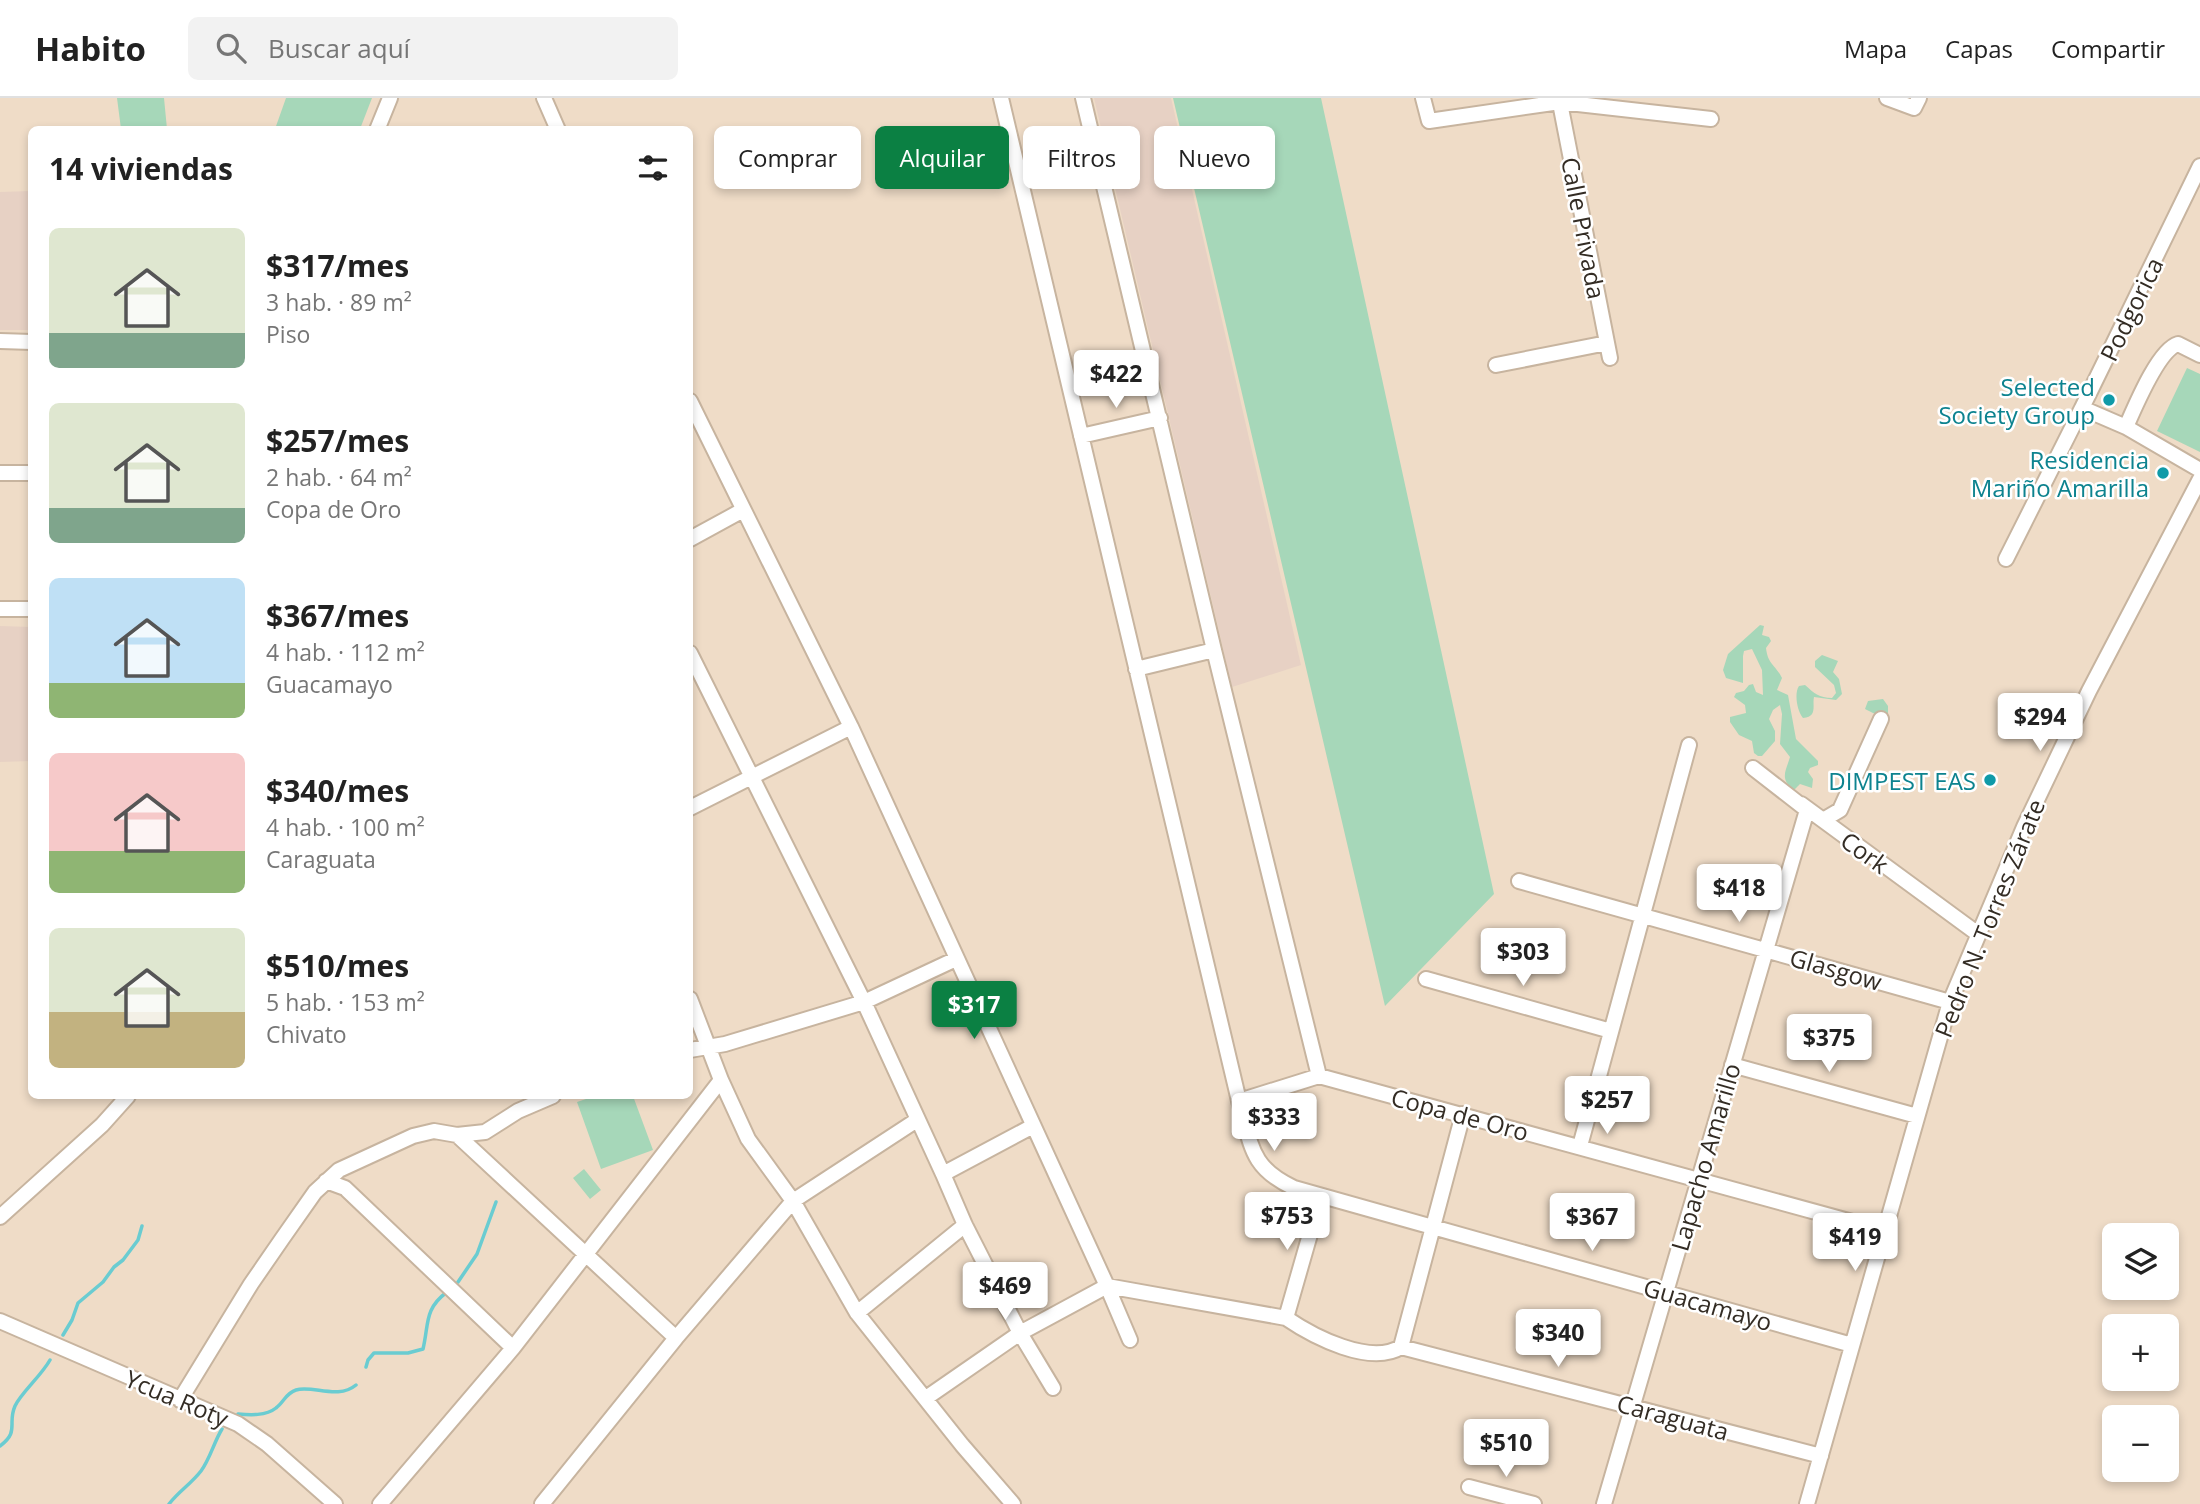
<!DOCTYPE html>
<html lang="es">
<meta charset="utf-8">
<style>
body{margin:0;font-family:"Open Sans",sans-serif;background:#f2f2f2;color:#222;height:100vh;display:flex;flex-direction:column;font-size:26px;white-space:nowrap}
*{box-sizing:border-box;margin:0}
p{font-size:23px;color:#767676}
.icon{flex:none;width:38px;height:38px;fill:none;stroke:currentColor;stroke-width:2;stroke-linecap:round;stroke-linejoin:round}
.map{position:relative;flex:1;overflow:hidden}
.sheet{position:absolute;left:28px;top:28px;width:665px;height:973px;display:flex;flex-direction:column;background:#fff;border-radius:10px;box-shadow:0 4px 10px #0003}
.sheet>*{flex:none}
.top-card{position:absolute;left:714px;top:28px;width:665px;height:63px;display:flex;gap:14px}
.tools{position:absolute;left:2102px;top:1125px;display:grid;gap:14px}
.tools a{display:grid;place-items:center;width:77px;height:77px;border-radius:10px;background:#fff;box-shadow:0 4px 10px #0003;font-size:35px}
.price{position:absolute;translate:-50% -60px;padding:0 16px;border-radius:7px;background:#fff;color:#222;font-size:23px;line-height:46px;filter:drop-shadow(0 2px 4px #0008)}
.price::after{content:'';position:absolute;left:50%;top:42px;width:21px;height:16px;margin-left:-10px;background:inherit;clip-path:polygon(0 0,100% 0,50% 100%)}
.price.active{background:#0b8043;color:#fff}
ul{padding:0;list-style:none}
li{display:flex;align-items:center;gap:21px;height:175px;padding:0 21px}
li span{display:grid;place-items:center;flex:none;width:196px;height:140px;border-radius:10px;color:#555}
li>.icon{margin-inline-start:auto}
span .icon{width:84px;height:84px;fill:#fffc;stroke-width:1}
li b{font-size:30px}
h2{display:flex;justify-content:space-between;align-items:center;height:84px;padding:0 21px;font-size:30px}
.tag{padding:0 24px;border-radius:10px;background:#fff;box-shadow:0 4px 10px #0003;font-size:24px;line-height:63px}
.tag.active{background:#0b8043;color:#fff}
header{display:flex;align-items:center;gap:42px;box-sizing:border-box;height:98px;padding:0 35px;background:#fff;border-bottom:2px solid #e0e0e0}
header strong{font-size:33px}
nav{display:flex;gap:38px;margin-inline-start:auto;font-size:24px}
.search{width:490px;height:63px;background:#f2f2f2;display:flex;align-items:center;gap:18px;box-sizing:border-box;padding:0 24px;border-radius:10px;color:#767676;font-size:26px}
.map>svg:first-child{display:block}
.industrial{fill:#e7d1c4}
.green{fill:#a6d7b9}
.lines{fill:none;stroke-linecap:round;stroke-linejoin:round}
.stream{stroke:#6accd1;stroke-width:3.5}
.minor-casing{stroke:#c7b49f;stroke-width:18}
.minor{stroke:#fff;stroke-width:14}
.culture-dot{fill:#0f9aa8;stroke:#fff;stroke-width:2.5}
.labels{text-anchor:middle;dominant-baseline:central;stroke-width:5;stroke-linejoin:round;paint-order:stroke}
.street-label{font-size:24px;fill:#332c24;stroke:#fff}
.culture-label{font-size:24px;fill:#0d838f;stroke:#fff;text-anchor:end}
</style>
<header>
<strong>Habito</strong>
<div class="search"><svg class="icon" aria-label="search" viewBox="0 0 24 24"><circle cx="10" cy="10" r="6"/><path d="M15 15l6 6"/></svg>Buscar aquí</div>
<nav><a>Mapa</a><a>Capas</a><a>Compartir</a></nav>
</header>
<div class="map">
<svg width="2200" height="1406" viewBox="0 0 2200 1406">
<rect width="100%" height="100%" fill="#efdcc7"/>
<path class="industrial" d="M1094,0h77l130,567 -69,22z
M31,93v139h-31v-138z
M0,528l31,1v134l-31,1z"/>
<path class="green" d="M117,0h47l3,31h-46z
M286,0h86l-12,31h-85z
M1173,0h148l173,796 -109,112z
M2187,270l13,6v78l-43,-21z
M1760,527l4,1 -2,9 7,2 2,4 -5,7c2,17 9,16 16,30l-5,12 11,5 8,44 22,22v4l-8,3 -2,4 5,7 -1,9 -12,-4 -6,6c-15,-11 -8,-19 -4,-33l-10,-13 2,-30 -2,-9 -7,5 -4,9 6,12v10l-13,15h-4l-4,-3 -2,-12 -13,-6 -9,-13v-5l16,-4 -1,-8 -11,-8 2,-4 8,-2 5,-6 4,-1 3,8 7,3 -1,-25 -10,-21 -8,2 -1,5v27l-17,-5 -3,-8 5,-16z
M1822,557l16,6 -5,11 6,7 3,15 -6,6 -22,-3c-2,8 4,20 -11,21 -6,-7 -9,-25 -4,-32l6,-1c9,8 14,13 27,13l4,-5 -2,-8 -19,-18v-6z
M1883,601l5,7v9l-13,-1 -10,-5 3,-8z
M595,998h38l20,54 -52,19 -24,-67z
M584,1071l17,21 -11,9 -17,-21z"/>
<g class="lines">
<path class="stream" d="M458,1184l19,-28 19,-52
M63,1237l9,-15 6,-17 25,-21 11,-15 9,-7 15,-20 4,-14
M366,1269l2,-7 6,-7h34l15,-4c6,-25 1,-40 24,-57
M238,1316c12,1 28,2 38,-6 8,-6 10,-15 20,-18 17,-5 42,10 60,-5
M0,1348c20,-15 7,-22 15,-40 6,-13 26,-30 35,-46
M169,1406c10,-13 22,-20 32,-33 9,-12 13,-29 21,-42"/>
<g class="minor-casing">
<path id="minor" d="M544,0l14,32
M1001,0l238,1003c13,44 10,66 55,87l558,157
M1083,0l131,552 105,426
M1423,0l6,23 131,-19 151,17
M1559,0l51,260
M1887,0l27,10 5,-10
M377,32l13,-32
M0,243l32,1
M2200,257l-22,-11c-20,6 -43,63 -52,83l74,43
M1496,267l111,-22
M690,303l161,326 256,559 23,54
M2126,329l-44,-19 118,-242
M1081,338l79,-18
M0,375h32
M690,441l53,-29
M2006,461l76,-151
M0,511h32
M690,555l174,349 79,172 22,51 55,108 33,55
M1136,571l78,-19
M1801,706l177,130
M690,710l161,-81
M1823,722l17,-10 41,-91
M1519,783l431,121
M1426,881l185,52
M690,901l31,81 27,59 45,62 64,112 105,132 51,59
M690,952l35,-6 139,-42 92,-43
M1732,967l185,51
M1319,978l566,155
M1239,1003l80,-25
M457,1037l219,203
M1580,1048l109,-401
M943,1076l90,-48
M326,1083l19,7 168,160
M0,1119l102,-92 26,-29
M857,1215l108,-88
M1286,1220l35,-122
M0,1223l238,103 29,20 68,60
M1401,1249l62,-233
M926,1300l94,-65 87,-47 179,32c28,19 84,48 115,29l420,109
M180,1302l71,-116 31,-45 33,-47 24,-22 74,-34 21,-5 23,4 28,-3 33,-21 35,-15
M1469,1389l65,17
M380,1406l133,-156 208,-268
M542,1406l134,-166 117,-137 124,-81
M1604,1406l203,-694 -54,-42
M1807,1406l143,-502 74,-175 65,-136 111,-212"/>
</g>
<use href="#minor" class="minor"/>
</g>
<g class="culture-dot">
<circle cx="2109" cy="302" r="7"/>
<circle cx="2163" cy="375" r="7"/>
<circle cx="1990" cy="682" r="7"/>
</g>
<g class="labels">
<g class="street-label">
<text transform="translate(1584 130) rotate(79)">Calle Privada</text>
<text transform="translate(2131 211) rotate(-64)">Podgorica</text>
<text transform="translate(1865 754) rotate(36)">Cork</text>
<text transform="translate(1989 820) rotate(-68)">Pedro N. Torres Zárate</text>
<text transform="translate(1836 871) rotate(16)">Glasgow</text>
<text transform="translate(1460 1016) rotate(15)">Copa de Oro</text>
<text transform="translate(1705 1059) rotate(-74)">Lapacho Amarillo</text>
<text transform="translate(1708 1206) rotate(16)">Guacamayo</text>
<text transform="translate(177 1300) rotate(23)">Ycua Roty</text>
<text transform="translate(1673 1319) rotate(15)">Caraguata</text>
</g>
<g class="culture-label">
<text x="2095" y="288">Selected<tspan x="2095" dy="28">Society Group</tspan></text>
<text x="2149" y="361">Residencia<tspan x="2149" dy="28">Mariño Amarilla</tspan></text>
<text x="1976" y="682">DIMPEST EAS</text>
</g>
</g>
</svg>
<div class="tools">
<a><svg class="icon" aria-label="layers" viewBox="0 0 24 24"><path d="M12 4l9 5-9 5-9-5zM3 14l9 5 9-5"/></svg></a>
<a>+</a>
<a>−</a>
</div>
<b class="price" style="left:1116px;top:312px">$422</b>
<b class="price" style="left:2040px;top:655px">$294</b>
<b class="price" style="left:1739px;top:826px">$418</b>
<b class="price" style="left:1523px;top:890px">$303</b>
<b class="price active" style="left:974px;top:943px">$317</b>
<b class="price" style="left:1829px;top:976px">$375</b>
<b class="price" style="left:1607px;top:1038px">$257</b>
<b class="price" style="left:1274px;top:1055px">$333</b>
<b class="price" style="left:1287px;top:1154px">$753</b>
<b class="price" style="left:1592px;top:1155px">$367</b>
<b class="price" style="left:1855px;top:1175px">$419</b>
<b class="price" style="left:1005px;top:1224px">$469</b>
<b class="price" style="left:1558px;top:1271px">$340</b>
<b class="price" style="left:1506px;top:1381px">$510</b>
<div class="top-card">
<a class="tag">Comprar</a>
<a class="tag active">Alquilar</a>
<a class="tag">Filtros</a>
<a class="tag">Nuevo</a>
</div>
<section class="sheet">
<h2>14 viviendas<svg class="icon" aria-label="filters" viewBox="0 0 24 24"><path d="M4 7h16M4 17h16"/><circle cx="9" cy="7" r="2"/><circle cx="15" cy="17" r="2"/></svg></h2>
<ul>
<li><span style="background:linear-gradient(#dfe7d0 75%,#7fa58c 0)"><svg class="icon" aria-label="home" viewBox="0 0 24 24"><path d="M3 11l9-7 9 7M6 9v11h12V9"/></svg></span><div><b>$317/mes</b><p>3 hab. · 89 m²</p><p>Piso</p></div></li>
<li><span style="background:linear-gradient(#dfe7d0 75%,#7fa58c 0)"><svg class="icon" aria-label="home" viewBox="0 0 24 24"><path d="M3 11l9-7 9 7M6 9v11h12V9"/></svg></span><div><b>$257/mes</b><p>2 hab. · 64 m²</p><p>Copa de Oro</p></div></li>
<li><span style="background:linear-gradient(#bfe0f5 75%,#8fb573 0)"><svg class="icon" aria-label="home" viewBox="0 0 24 24"><path d="M3 11l9-7 9 7M6 9v11h12V9"/></svg></span><div><b>$367/mes</b><p>4 hab. · 112 m²</p><p>Guacamayo</p></div></li>
<li><span style="background:linear-gradient(#f6c9c9 70%,#8fb573 0)"><svg class="icon" aria-label="home" viewBox="0 0 24 24"><path d="M3 11l9-7 9 7M6 9v11h12V9"/></svg></span><div><b>$340/mes</b><p>4 hab. · 100 m²</p><p>Caraguata</p></div></li>
<li><span style="background:linear-gradient(#dfe7d0 60%,#c2b280 0)"><svg class="icon" aria-label="home" viewBox="0 0 24 24"><path d="M3 11l9-7 9 7M6 9v11h12V9"/></svg></span><div><b>$510/mes</b><p>5 hab. · 153 m²</p><p>Chivato</p></div></li>
</ul>
</section>
</div>
